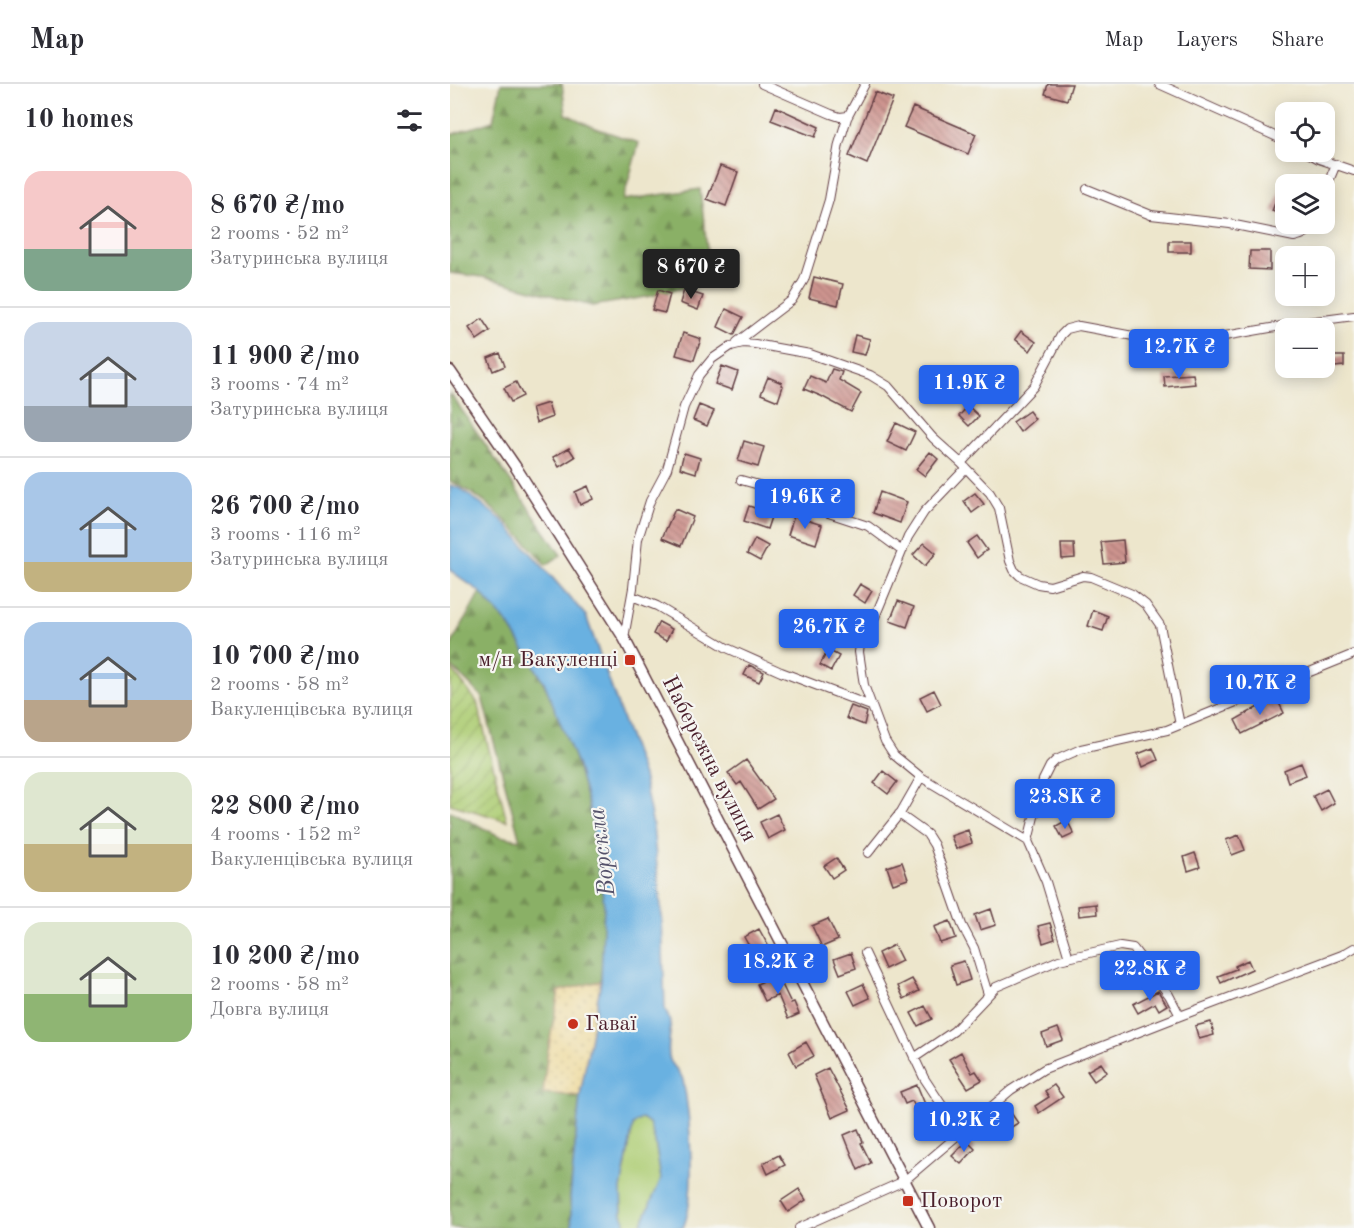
<!DOCTYPE html>
<meta charset="utf-8">
<style>
body{margin:0;font-family:"Old Standard TT",serif;background:#f2f2f3;color:#2b2b33;height:100vh;display:flex;flex-direction:column;font-size:22px;white-space:nowrap}
*{box-sizing:border-box;margin:0}
p{font-size:20px;color:#7c7c81}
.icon{flex:none;width:33px;height:33px;fill:none;stroke:currentColor;stroke-width:2;stroke-linecap:round;stroke-linejoin:round}
.map{position:relative;flex:1;overflow:hidden}
.details{display:flex;flex-direction:column;background:#fff;width:450px}
.details>*{flex:none}
.buttons{position:absolute;left:825px;top:18px;display:grid;gap:12px}
.buttons a{display:grid;place-items:center;width:60px;height:60px;border-radius:12px;background:#fff;box-shadow:0 3px 15px #0003;font-size:30px}
.price{position:absolute;translate:-50% -51px;padding:0 14px;border-radius:6px;background:#2563eb;color:#fff;font-size:20px;line-height:39px;filter:drop-shadow(0 2px 3px #0008)}
.price::after{content:'';position:absolute;left:50%;top:36px;width:18px;height:14px;margin-left:-9px;background:inherit;clip-path:polygon(0 0,100% 0,50% 100%)}
.price.on{background:#222;color:#fff}
ul{padding:0;list-style:none}
li{display:flex;align-items:center;gap:18px;height:150px;padding:0 24px}
li+li{border-top:2px solid #e1e1e2}
li span{display:grid;place-items:center;flex:none;width:168px;height:120px;border-radius:18px;color:#555}
li>.icon{margin-inline-start:auto}
span .icon{width:72px;height:72px;fill:#fffc;stroke-width:1}
li b{font-size:26px}
h2{display:flex;justify-content:space-between;align-items:center;height:72px;padding:0 24px;font-size:26px}
header{display:flex;align-items:center;gap:36px;box-sizing:border-box;height:84px;padding:0 30px;background:#fff;border-bottom:2px solid #e1e1e2}
header strong{font-size:28px}
nav{display:flex;gap:33px;margin-inline-start:auto;font-size:21px}
main{display:flex;flex:1;min-height:0}
.map>svg:first-child{display:block}
.grass{fill:#aecd75;stroke:#7c7650;stroke-width:1.5}
.forest{fill:url(#forest-firs);stroke:#6a6848;stroke-width:1.5}
.sand{fill:url(#sand-dots);stroke:#9c7c64;stroke-width:1.5}
.garden{fill:url(#garden-furrows);stroke:#7c7650;stroke-width:1.5}
.water{fill:#69b1e1;stroke:#5a6886;stroke-width:1.5}
.building{fill:url(#building-back-hatch)}
.lines{fill:none;stroke-linecap:round;stroke-linejoin:round}
.minor-casing{stroke:#623d43;stroke-width:10}
.tertiary-casing{stroke:#623d43;stroke-width:13}
.minor{stroke:#fff;stroke-width:8}
.tertiary{stroke:#fff;stroke-width:10}
.poi-dot{fill:#c8321e;stroke:#f6f6f2;stroke-width:2}
.labels{text-anchor:middle;dominant-baseline:central;stroke-width:4.5;stroke-linejoin:round;paint-order:stroke}
.poi-label{font-size:22px;fill:#4a1f2b;stroke:#f6f6f2;text-anchor:start}
.street-label{font-size:22px;fill:#4a1f2b;stroke:#f6f6f2}
.water-label{font-size:24px;font-style:italic;fill:#55526b;stroke:#f6f6f2}
</style>
<header>
<strong>Map</strong>
<nav><a>Map</a><a>Layers</a><a>Share</a></nav>
</header>
<main>
<section class="details">
<h2>10 homes<svg class="icon" aria-label="filters" viewBox="0 0 24 24"><path d="M4 7h16M4 17h16"/><circle cx="9" cy="7" r="2"/><circle cx="15" cy="17" r="2"/></svg></h2>
<ul>
<li><span style="background:linear-gradient(#f6c9c9 65%,#7fa58c 0)"><svg class="icon" aria-label="home" viewBox="0 0 24 24"><path d="M3 11l9-7 9 7M6 9v11h12V9"/></svg></span><div><b>8 670 ₴/mo</b><p>2 rooms · 52 m²</p><p>Затуринська вулиця</p></div></li>
<li><span style="background:linear-gradient(#c9d6e8 70%,#9aa5b1 0)"><svg class="icon" aria-label="home" viewBox="0 0 24 24"><path d="M3 11l9-7 9 7M6 9v11h12V9"/></svg></span><div><b>11 900 ₴/mo</b><p>3 rooms · 74 m²</p><p>Затуринська вулиця</p></div></li>
<li><span style="background:linear-gradient(#a9c7e8 75%,#c2b280 0)"><svg class="icon" aria-label="home" viewBox="0 0 24 24"><path d="M3 11l9-7 9 7M6 9v11h12V9"/></svg></span><div><b>26 700 ₴/mo</b><p>3 rooms · 116 m²</p><p>Затуринська вулиця</p></div></li>
<li><span style="background:linear-gradient(#a9c7e8 65%,#b9a48a 0)"><svg class="icon" aria-label="home" viewBox="0 0 24 24"><path d="M3 11l9-7 9 7M6 9v11h12V9"/></svg></span><div><b>10 700 ₴/mo</b><p>2 rooms · 58 m²</p><p>Вакуленцівська вулиця</p></div></li>
<li><span style="background:linear-gradient(#dfe7d0 60%,#c2b280 0)"><svg class="icon" aria-label="home" viewBox="0 0 24 24"><path d="M3 11l9-7 9 7M6 9v11h12V9"/></svg></span><div><b>22 800 ₴/mo</b><p>4 rooms · 152 m²</p><p>Вакуленцівська вулиця</p></div></li>
<li><span style="background:linear-gradient(#dfe7d0 60%,#8fb573 0)"><svg class="icon" aria-label="home" viewBox="0 0 24 24"><path d="M3 11l9-7 9 7M6 9v11h12V9"/></svg></span><div><b>10 200 ₴/mo</b><p>2 rooms · 58 m²</p><p>Довга вулиця</p></div></li>
</ul>
</section>
<div class="map">
<svg width="904" height="1144" viewBox="0 0 904 1144">
<defs>
<pattern id="forest-firs" width="22" height="20" patternUnits="userSpaceOnUse" patternTransform="scale(1.5)"><rect width="22" height="20" fill="#8ab066"/><path d="M5 1l3.5 6h-7zM16 11l3.5 6h-7z" fill="#738f54"/></pattern>
<pattern id="sand-dots" width="8" height="8" patternUnits="userSpaceOnUse" patternTransform="scale(1.5)"><rect width="8" height="8" fill="#eeda9e"/><path d="M2 2h.1M6 6h.1" fill="none" stroke="#cebb88" stroke-width="1.8" stroke-linecap="round"/></pattern>
<pattern id="garden-furrows" width="10" height="10" patternUnits="userSpaceOnUse" patternTransform="scale(1.5)"><rect width="10" height="10" fill="#aecd75"/><path d="M-1 1l2-2M0 10L10 0M9 11l2-2" fill="none" stroke="#97b065"/></pattern>
<pattern id="building-back-hatch" width="6" height="6" patternUnits="userSpaceOnUse" patternTransform="scale(1.5)"><rect width="6" height="6" fill="#ce948f"/><path d="M-1 5l2 2M0 0l6 6M5-1l2 2" fill="none" stroke="#a97875"/></pattern>
</defs>
<rect width="100%" height="100%" fill="#f6f6f2"/>
<filter id="ink" filterUnits="userSpaceOnUse"><feTurbulence type="fractalNoise" baseFrequency=".0167" numOctaves="2"/><feDisplacementMap in="SourceGraphic" scale="12" xChannelSelector="R" yChannelSelector="G"/><feConvolveMatrix kernelMatrix="1 2 1 2 8 2 1 2 1" color-interpolation-filters="sRGB"/></filter>
<filter id="wash" filterUnits="userSpaceOnUse"><feTurbulence type="fractalNoise" baseFrequency=".008" numOctaves="4" result="noise"/><feDisplacementMap in="SourceGraphic" scale="24" xChannelSelector="R" yChannelSelector="G"/><feGaussianBlur stdDeviation="1.35" result="paint"/><feColorMatrix in="noise" values="0 0 0 0 0 0 0 0 0 0 0 0 0 0 0 0 0 1.4 0 .05"/><feComposite in="paint" operator="in"/></filter>
<g filter="url(#wash)">
<rect width="100%" height="100%" fill="#ede6cc"/>
<path class="grass" d="M192,1034l7,5 6,18 6,38 -21,49h-16l1,-4 -3,-10 -1,-24 12,-65z"/>
<path class="forest" d="M51,0h61l4,30 27,13 46,16 -16,57 77,-11 11,92 -65,16 -54,9 -109,-29 -33,-4v-138l43,-14z
M0,309l111,162 -15,10c-29,-33 -55,-65 -96,-84z
M30,508c10,11 22,22 30,34 56,81 86,181 94,278 2,25 -2,52 -3,77l-42,10 -15,102 36,3 -10,101 2,31h-122v-417l49,25 21,4 -38,-143 -32,-32v-18z"/>
<path class="sand" d="M151,897l-21,115 -37,-3 4,-37 12,-65z"/>
<path class="garden" d="M0,583l27,35 30,119 -57,-17z"/>
<path class="water" d="M0,401l11,4 41,31 84,96 57,160 10,50 9,91 3,93c12,19 -1,34 5,50 3,7 11,12 13,20 7,34 14,117 0,148h-43l21,-49 -6,-38 -6,-18 -7,-5 -9,7 -12,64 1,25 3,7 -1,7h-52l-2,-31 10,-101 21,-115 3,-76 -13,-90 -14,-51 -33,-82 -35,-57 -29,-33 -30,-22z"/>
<g id="blocks">
<path class="building" d="M598,0h24l-5,16 -22,-6z
M425,8l18,7 -26,65 -18,-8z
M326,23l43,20 -4,10 -44,-17z
M463,23l63,27 -8,20 -64,-27z
M270,82l18,6 -12,34 -19,-7z
M835,93h1v39l-14,-5z
M719,157h22v11h-22z
M800,167h20v19l-21,-1z
M364,193l29,7 -5,21 -29,-7z
M208,206l12,4 -5,19 -13,-3z
M234,206l19,6 -5,14 -18,-7z
M276,225l17,8 -9,18 -16,-8z
M32,235l8,12 -13,9 -8,-12z
M571,247l15,11 -6,9 -15,-12z
M233,249l18,6 -7,21 -18,-5z
M405,251l15,4 -5,16 -14,-3z
M50,269l5,13 -12,5 -5,-13z
M883,272h11v10l-20,2v-11z
M272,282l16,6 -6,18 -17,-6z
M382,285l10,3 -3,8 22,13 -10,19 -30,-16 -17,-7 6,-13 16,7z
M501,287l10,10 -16,15 -9,-10z
M743,290l2,10 -30,3 -1,-11z
M318,293l14,6 -1,2 2,1 -5,15 -17,-7z
M66,298l7,14 -12,6 -7,-14z
M98,319l4,14 -16,6 -4,-15z
M249,321l15,6 -7,15 -14,-6z
M518,322l11,10 -10,10 -10,-10z
M579,327l6,8 -15,13 -7,-10z
M446,339l19,9 -9,19 -19,-9z
M294,357l20,6 -6,20 -20,-6z
M119,364l6,9 -16,10 -6,-10z
M480,368l8,7 -13,17 -9,-7z
M234,369l16,5 -4,15 -16,-5z
M138,402l5,13 -13,6 -5,-13z
M430,408l27,10 -7,21 -27,-10z
M525,409l9,11 -12,9 -8,-12z
M299,422l23,8 -5,15 -23,-8z
M225,425l18,8 -12,29 -19,-8z
M344,432l28,9 -6,19 -28,-9z
M527,452l10,14 -10,8 -10,-15z
M305,455l13,7 -8,15 -13,-7z
M673,456l2,22 -21,2 -3,-22z
M474,459l12,10 -11,13 -12,-11z
M611,460h13l1,14 -13,1z
M410,500l12,7 -7,12 -12,-8z
M448,517l16,6 -7,20 -17,-6z
M643,526l15,6 -5,15 -15,-5z
M209,538l13,7 -6,12 -13,-7z
M378,566l11,6 -8,15 -11,-6z
M299,581l15,7 -5,10 -15,-7z
M484,606l7,14 -14,7 -7,-14z
M826,613l8,16 -42,21 -7,-14z
M401,622l16,6 -3,13 -18,-7z
M703,664l5,12 -15,7 -5,-13z
M296,676l28,39 -16,10 -17,-27 -4,3 -9,-12z
M851,679l5,12 -18,7 -4,-12z
M433,687l14,11 -9,12 -14,-11z
M877,705l7,14 -13,8 -8,-15z
M327,730l8,16 -17,9 -8,-17z
M617,736l7,14 -11,5 -7,-13z
M518,746l4,13 -16,6 -5,-13z
M789,751l6,15 -13,5 -6,-15z
M745,769l5,14 -12,4 -4,-14z
M386,774l8,12 -12,8 -8,-12z
M452,778l6,17 -15,5 -6,-17z
M646,820l1,10 -18,2 -1,-10z
M541,825l5,16 -16,5 -5,-15z
M378,835l10,21 -16,7 -10,-21z
M500,837l6,17 -16,5 -6,-16z
M600,839l5,16 -12,4 -5,-17z
M309,845l11,20 -15,8 -11,-20z
M444,861l8,16 -17,8 -7,-16z
M401,869l5,15 -16,6 -6,-15z
M798,876l4,9 -31,14 -3,-7 18,-7 -1,-3z
M514,877l6,19 -14,5 -6,-20z
M327,890l14,29 3,-1 5,12 -11,5 -10,-24 -13,6 -8,-17z
M462,895l7,12 -15,8 -6,-13z
M413,900l7,14 -15,7 -7,-14z
M708,907l9,14 -8,5 -4,-7 -17,10 -5,-9z
M475,922l7,13 -14,7 -7,-13z
M761,938l3,13 -15,4 -4,-13z
M608,944l5,12 -17,6 -4,-12z
M356,958l8,14 -18,10 -7,-14z
M511,968l11,21 4,-2 6,9 -14,8 -19,-29z
M651,979l6,9 -13,9 -7,-10z
M378,984l22,42 -18,8 -18,-43z
M467,1001l10,24 7,-4 8,14 -16,8 -14,-26 -7,3 -5,-12z
M604,1001l9,12 -24,16 -4,-7 14,-9 -4,-6z
M561,1029l7,10 -13,8 -3,-4 -12,11 -6,-7z
M408,1045l5,13 -2,1 10,20 -13,7 -14,-35z
M517,1057l8,8 -14,15 -9,-8z
M329,1071l6,10 -17,9 -5,-11z
M349,1105l7,11 -18,12 -7,-11z"/>
</g>
</g>
<g filter="url(#ink)">
<use href="#blocks" fill-opacity="0" stroke="#623d43" stroke-width="1.5"/>
<g class="lines">
<g class="minor-casing">
<path id="minor" d="M312,0l69,30 9,3 8,-1
M709,0l127,57
M856,68l13,7 35,12
M637,105l64,26 79,9 64,13c10,-2 15,-5 18,-13
M874,109l12,-29
M287,258l55,-42 12,-20 25,-80 10,-56 8,-26 18,-34
M511,379l73,-77 27,-51 6,-6 12,-3 65,12 52,3 97,-17 61,-8
M516,384l-42,44 -16,25 -33,80 -15,28 -1,7 5,33 21,56 9,14 27,22 107,64 18,41 23,76
M291,396l18,5 39,18 70,23 34,25
M182,512l25,10 70,42 54,24 90,34
M174,554l9,-50 5,-49 12,-38 17,-32 17,-62 15,-32 13,-16 19,-13 12,-3 12,1 55,10 60,21 18,11 45,52 28,25 29,30 9,15 11,53 4,9 6,6 18,8 12,2 33,-10 8,1 41,17 14,11 14,20 20,100
M449,730l28,20 7,11 28,80 12,23 14,46
M578,757l15,-61 7,-14 6,-6 25,-11 86,-19 187,-76
M418,769l33,-41 20,-35
M415,869l59,125 37,56
M464,974l40,-27 42,-44 63,-27 61,-14 13,2 36,47 11,21
M349,1144l105,-47 107,-91 33,-21 136,-53 162,-61 12,-7"/>
</g>
<g class="tertiary-casing">
<path id="tertiary" d="M0,287l65,95 109,172 305,590"/>
</g>
<use href="#minor" class="minor"/>
<use href="#tertiary" class="tertiary"/>
</g>
</g>
<g class="poi-dot">
<rect x="174" y="570" width="12" height="12" rx="3"/>
<circle cx="123" cy="940" r="6"/>
<rect x="452" y="1111" width="12" height="12" rx="3"/>
</g>
<g class="labels">
<g class="poi-label">
<text x="168" y="576" text-anchor="end">м/н Вакуленці</text>
<text x="135" y="940">Гаваї</text>
<text x="470" y="1117">Поворот</text>
</g>
<g class="street-label">
<text transform="translate(259 675) rotate(63)">Набережна вулиця</text>
</g>
<g class="water-label">
<text transform="translate(153 768) rotate(-97)">Ворскла</text>
</g>
</g>
</svg>
<div class="buttons">
<a><svg class="icon" aria-label="locate" viewBox="0 0 24 24"><circle cx="12" cy="12" r="6"/><path d="M12 2v4M12 18v4M2 12h4M18 12h4"/></svg></a>
<a><svg class="icon" aria-label="layers" viewBox="0 0 24 24"><path d="M12 4l9 5-9 5-9-5zM3 14l9 5 9-5"/></svg></a>
<a>+</a>
<a>−</a>
</div>
<b class="price on" style="left:241px;top:216px">8 670 ₴</b>
<b class="price" style="left:729px;top:296px">12.7K ₴</b>
<b class="price" style="left:519px;top:332px">11.9K ₴</b>
<b class="price" style="left:355px;top:446px">19.6K ₴</b>
<b class="price" style="left:379px;top:576px">26.7K ₴</b>
<b class="price" style="left:810px;top:632px">10.7K ₴</b>
<b class="price" style="left:615px;top:746px">23.8K ₴</b>
<b class="price" style="left:328px;top:911px">18.2K ₴</b>
<b class="price" style="left:700px;top:918px">22.8K ₴</b>
<b class="price" style="left:514px;top:1069px">10.2K ₴</b>
</div>
</main>
